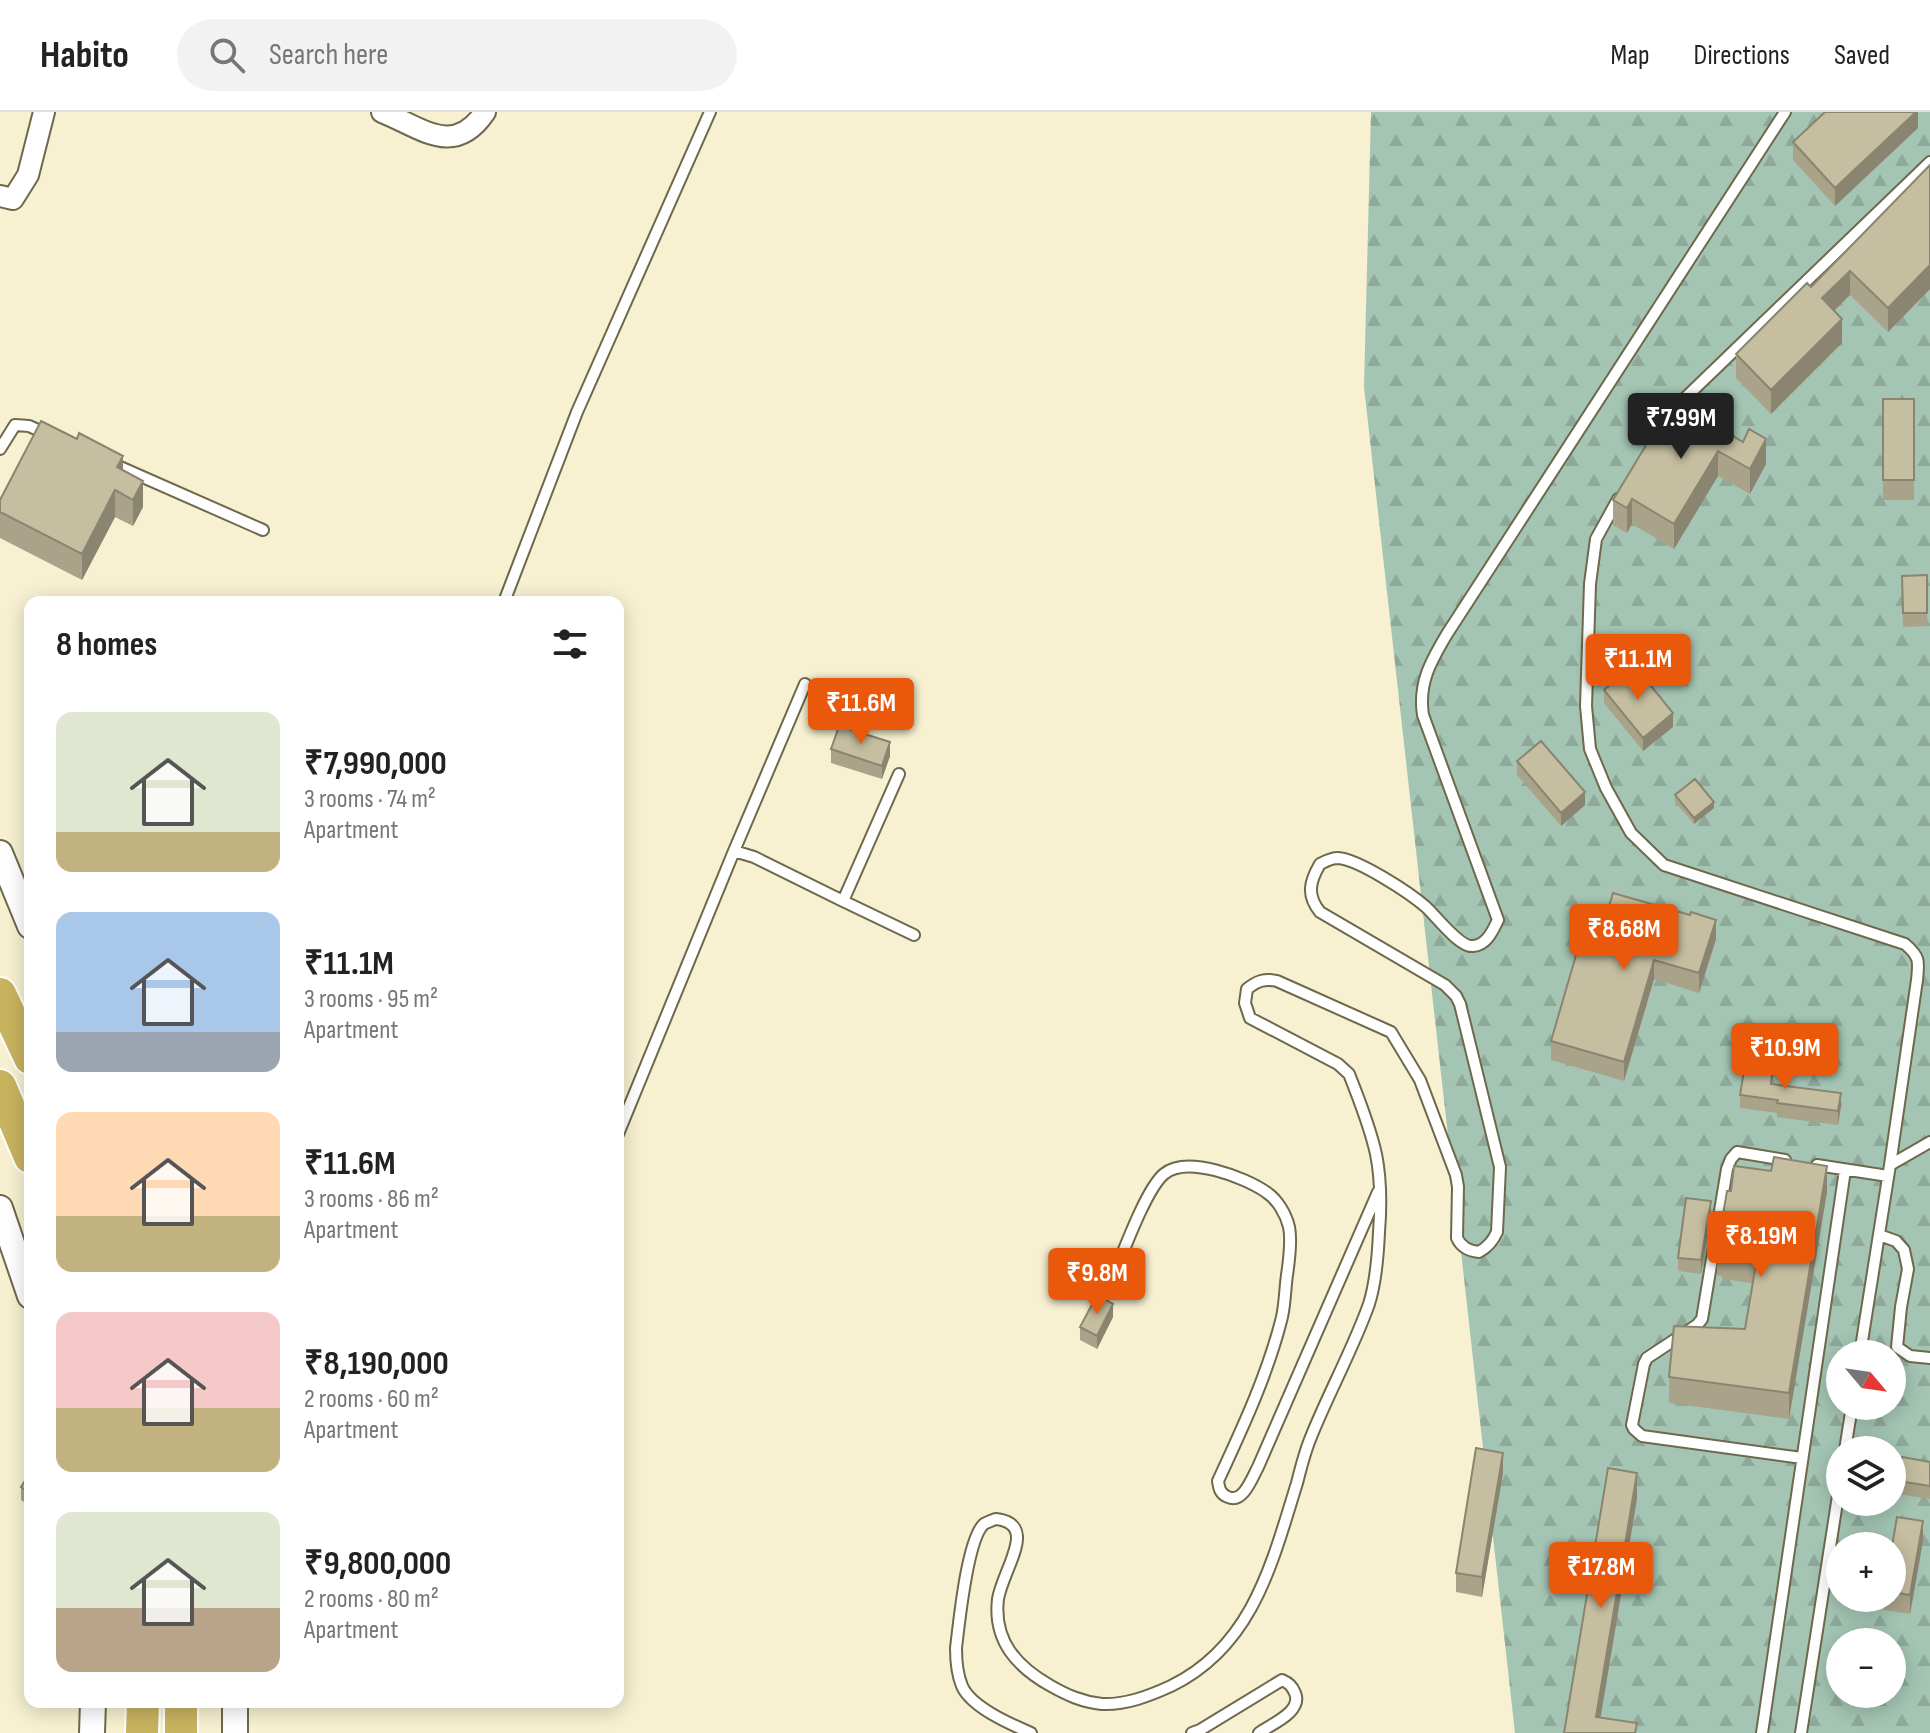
<!DOCTYPE html>
<meta charset="utf-8">
<style>
body{margin:0;font-family:"Sofia Sans Condensed",sans-serif;background:#f2f2f2;color:#222;height:100vh;display:flex;flex-direction:column;font-size:30px;white-space:nowrap}
*{box-sizing:border-box;margin:0}
p{font-size:26px;color:#767676}
.icon{flex:none;width:44px;height:44px;fill:none;stroke:currentColor;stroke-width:2;stroke-linecap:round;stroke-linejoin:round}
.map{position:relative;flex:1;overflow:hidden}
.side{position:absolute;left:24px;top:484px;width:600px;height:1112px;display:flex;flex-direction:column;background:#fff;border-radius:16px;box-shadow:0 4px 20px #0003}
.side>*{flex:none}
.needle{width:52px;rotate:119deg}
.controls{position:absolute;left:1826px;top:1228px;display:grid;gap:16px}
.controls a{display:grid;place-items:center;width:80px;height:80px;border-radius:50%;background:#fff;box-shadow:0 4px 20px #0003;font-size:40px}
.price{position:absolute;translate:-50% -68px;padding:0 18px;border-radius:8px;background:#ea580c;color:#fff;font-size:26px;line-height:52px;filter:drop-shadow(0 2px 4px #0008)}
.price::after{content:'';position:absolute;left:50%;top:48px;width:24px;height:18px;margin-left:-12px;background:inherit;clip-path:polygon(0 0,100% 0,50% 100%)}
.price.current{background:#222;color:#fff}
ul{padding:0;list-style:none}
li{display:flex;align-items:center;gap:24px;height:200px;padding:0 32px}
li span{display:grid;place-items:center;flex:none;width:224px;height:160px;border-radius:16px;color:#555}
li>.icon{margin-inline-start:auto}
span .icon{width:96px;height:96px;fill:#fffc;stroke-width:1}
li b{font-size:34px}
h2{display:flex;justify-content:space-between;align-items:center;height:96px;padding:0 32px;font-size:34px}
header{display:flex;align-items:center;gap:48px;box-sizing:border-box;height:112px;padding:0 40px;background:#fff;border-bottom:2px solid #e0e0e0}
header strong{font-size:38px}
nav{display:flex;gap:44px;margin-inline-start:auto;font-size:28px}
.search{width:560px;height:72px;background:#f2f2f2;display:flex;align-items:center;gap:20px;box-sizing:border-box;padding:0 28px;border-radius:44px;color:#767676;font-size:30px}
.map>svg:first-child{display:block}
.forest{fill:url(#forest-firs);fill-rule:evenodd}
.lines{fill:none;stroke-linecap:round;stroke-linejoin:round}
.service-casing{stroke:#6e684c;stroke-width:14}
.minor-casing{stroke:#6e684c;stroke-width:24}
.tertiary-casing{stroke:#6e684c;stroke-width:28}
.trunk-casing{stroke:#fff;stroke-width:36}
.service{stroke:#fff;stroke-width:10}
.minor{stroke:#fff;stroke-width:20}
.tertiary{stroke:#fff;stroke-width:24}
.trunk{stroke:#c8b35f;stroke-width:32}
.wall{fill:#a9a38a}
.shaded-wall{fill:#8a8570}
.building{fill:#c5bea0;stroke:#8a8570;stroke-width:2}
</style>
<header>
<strong>Habito</strong>
<div class="search"><svg class="icon" aria-label="search" viewBox="0 0 24 24"><circle cx="10" cy="10" r="6"/><path d="M15 15l6 6"/></svg>Search here</div>
<nav><a>Map</a><a>Directions</a><a>Saved</a></nav>
</header>
<div class="map">
<svg width="1930" height="1621" viewBox="0 0 1930 1621">
<defs>
<pattern id="forest-firs" width="22" height="20" patternUnits="userSpaceOnUse" patternTransform="scale(2)"><rect width="22" height="20" fill="#a4c5b4"/><path d="M5 1l3.5 6h-7zM16 11l3.5 6h-7z" fill="#8ea99a"/></pattern>
</defs>
<rect width="100%" height="100%" fill="#f7f0d1"/>
<path class="forest" d="M1371,0h559v1621h-415l-151,-1346zM1840,1242h52v52h-52zM1840,1338h52v52h-52zM1840,1434h52v52h-52zM1840,1530h52v52h-52z"/>
<g class="lines">
<g class="service-casing">
<path id="service" d="M1675,301l9,-14 246,-237
M0,337l15,-24 14,1 20,9
M111,351l152,67
M1618,387l-22,40 -6,45 -4,122 4,43 16,39 25,45 33,32 241,79c15,13 14,17 12,36l-27,185
M504,490l73,-190 133,-300
M734,739l71,-167
M843,789l71,34
M618,1022l116,-283 20,6 89,44 56,-127
M1785,1048l-48,-8 -6,7 -4,10 -25,150 -5,6 -50,33 -3,6 -12,61 2,4 8,7 160,22
M1817,1053l71,11
M1879,1123l17,6 8,9 4,19 -7,38 -4,40 13,9 20,2
M1113,1165c10,-24 33,-88 51,-103 23,-19 80,3 102,18 11,7 20,22 23,35 3,14 0,34 -2,48 -2,14 -2,29 -5,42 -14,57 -40,112 -64,164 1,7 2,13 10,16 15,7 24,-19 30,-30l120,-275
M1860,1242l30,-189 40,-23
M1845,1338l7,-44
M1031,1621c-21,-9 -60,-26 -69,-47 -5,-12 -6,-26 -6,-38 3,-24 11,-109 28,-124 2,-1 11,-5 12,-5 10,1 20,5 21,17 1,17 -16,44 -19,63 -5,42 19,68 53,87 16,9 31,16 51,18 24,1 47,-8 69,-18 82,-40 101,-123 126,-203 4,-16 8,-32 14,-46 18,-45 42,-88 58,-133 7,-22 9,-49 10,-72 2,-25 2,-53 -3,-78 -6,-27 -17,-55 -27,-80l-11,-10 -88,-46 -5,-15 2,-14c10,-8 18,-11 30,-8l114,51 29,48 36,95 2,12 -1,51c4,9 12,13 22,14 9,-5 14,-11 18,-20l3,-65 -40,-163 -4,-8 -11,-11 -125,-73c-14,-17 -10,-31 0,-48 6,-3 11,-6 18,-6 20,1 72,35 88,49 10,9 34,41 47,39 14,-1 20,-16 25,-26l-75,-205c-5,-32 8,-54 24,-81l338,-522
M1192,1621l8,-3 82,-50c7,3 10,6 13,13 8,19 -24,31 -36,40
M1762,1621l83,-563
M1801,1621l39,-250"/>
</g>
<g class="minor-casing">
<path id="minor" d="M382,0c40,16 72,46 103,0
M0,84l13,3 15,-24 16,-63"/>
</g>
<g class="tertiary-casing">
<path id="tertiary" d="M0,741l30,73
M0,1096l30,88
M92,1621l1,-31
M235,1621v-31"/>
</g>
<g class="trunk-casing">
<path id="trunk" d="M0,882l30,64
M0,974l30,71
M142,1621l1,-31
M181,1621v-31"/>
</g>
<use href="#service" class="service"/>
<use href="#minor" class="minor"/>
<use href="#tertiary" class="tertiary"/>
<use href="#trunk" class="trunk"/>
</g>
<path class="wall" d="M1918,0v16l-83,78 -42,-46v-18z
M1930,53v124l-42,43 -38,-37 -16,16 8,32 -71,71 -35,-36v-24l75,-67z
M1883,287h31v101h-31z
M1660,310l106,42 -16,30 -32,-18 -44,73 -42,-25 -5,9 -14,-8v-25z
M123,358l20,37 -10,19 -18,-9 -33,63 -82,-42v-38z
M1927,463v51l-24,1 -1,-51z
M1604,578l69,37 -30,24 -39,-48z
M831,637l59,7 -8,23 -51,-16z
M1517,649l68,44 -24,21 -44,-51z
M1675,683l39,13 -20,16 -19,-22z
M1690,803l26,24 -17,54 -45,-14 -30,102 -73,-21v-19l52,-115z
M1772,972l69,22 -3,19 -61,-8v-4l-37,-5v-13z
M1827,1080l-38,227 -120,-16v-26l76,-48 7,-46 -30,-4v-3l-5,-1v-25z
M1711,1102l-10,60 -23,-3v-13z
M1113,1205l-16,32 -17,-9v-13z
M1930,1350v37l-32,-5v-13z
M30,1361v33l-9,-6v-13z
M1503,1361l-21,124 -26,-5v-19z
M1923,1429l-13,73 -26,-4v-12h8v-52z"/>
<path class="shaded-wall" d="M1916,0h2v16l-83,78v-18z
M1930,153v24l-42,43v-24z
M1850,159v24l-28,28v-25z
M1842,207v24l-71,71v-24z
M1766,327v25l-16,30v-25z
M1718,339v25l-44,73v-25z
M123,344v26l-6,12v-27z
M143,369v26l-10,19v-26z
M115,378v27l-33,63v-26z
M1632,387v25l-5,9v-25z
M1673,601v14l-30,24v-13z
M890,630v14l-8,23v-13z
M1585,680v13l-24,21v-13z
M1714,690v6l-20,16v-6z
M1716,808v19l-17,54v-20z
M1654,848v19l-30,102v-19z
M1841,981v13l-3,19v-14z
M1827,1054v26l-38,227v-26z
M1711,1089v13l-10,60v-14z
M1113,1192v13l-16,32v-13z
M1503,1341v20l-21,124v-20z
M1637,1361v26l-39,234 -2,-16z
M1923,1409v20l-13,73v-19z"/>
<path class="building" d="M1825,0h91l-81,76 -42,-46z
M1930,53v100l-42,43 -38,-37 -28,27 20,21 -71,71 -35,-36 71,-71 4,4z
M1883,287h31v81h-31z
M1675,289l68,41 6,-13 17,10 -16,30 -32,-18 -44,73 -42,-25 -5,9 -14,-8 47,-78z
M41,309l36,18 2,-6 44,23 -6,11 26,14 -10,19 -18,-10 -33,64 -82,-42v-12z
M1927,463v38h-24l-1,-37z
M1634,553l39,48 -30,25 -39,-48z
M839,614l51,16 -8,24 -51,-17z
M1541,629l44,51 -24,21 -44,-52z
M1695,667l19,23 -20,16 -19,-23z
M1613,781l77,22 1,-3 25,8 -17,53 -45,-13 -30,102 -73,-21 35,-120 17,5z
M1745,953l28,4 -2,15 70,9 -3,18 -61,-8 1,-3 -38,-5z
M1774,1045l53,9 -38,227 -120,-16 5,-51 71,3 12,-71 -35,-4 1,-4h-6l10,-59h4l3,-25 37,5z
M1686,1086l25,3 -10,59 -23,-2z
M1097,1183l16,9 -16,32 -17,-9z
M1476,1336l27,5 -21,124 -26,-4z
M1902,1345l28,5v24l-32,-5z
M1608,1356l29,5 -41,244 41,6 -2,10h-71z
M30,1361v20l-9,-6z
M1897,1405l26,4 -13,74 -18,-3v-46z"/>
</svg>
<div class="controls">
<a><svg class="needle" viewBox="-14 -14 28 28"><path d="M0-13l5 13h-10z" fill="#e53935"/><path d="M0 13l5-13h-10z" fill="#767676"/></svg></a>
<a><svg class="icon" aria-label="layers" viewBox="0 0 24 24"><path d="M12 4l9 5-9 5-9-5zM3 14l9 5 9-5"/></svg></a>
<a>+</a>
<a>−</a>
</div>
<b class="price current" style="left:1681px;top:349px">₹7.99M</b>
<b class="price" style="left:1638px;top:590px">₹11.1M</b>
<b class="price" style="left:861px;top:634px">₹11.6M</b>
<b class="price" style="left:1624px;top:860px">₹8.68M</b>
<b class="price" style="left:1785px;top:979px">₹10.9M</b>
<b class="price" style="left:1761px;top:1167px">₹8.19M</b>
<b class="price" style="left:1097px;top:1204px">₹9.8M</b>
<b class="price" style="left:1601px;top:1498px">₹17.8M</b>
<section class="side">
<h2>8 homes<svg class="icon" aria-label="filters" viewBox="0 0 24 24"><path d="M4 7h16M4 17h16"/><circle cx="9" cy="7" r="2"/><circle cx="15" cy="17" r="2"/></svg></h2>
<ul>
<li><span style="background:linear-gradient(#dfe7d0 75%,#c2b280 0)"><svg class="icon" aria-label="home" viewBox="0 0 24 24"><path d="M3 11l9-7 9 7M6 9v11h12V9"/></svg></span><div><b>₹7,990,000</b><p>3 rooms · 74 m²</p><p>Apartment</p></div></li>
<li><span style="background:linear-gradient(#a9c7e8 75%,#9aa5b1 0)"><svg class="icon" aria-label="home" viewBox="0 0 24 24"><path d="M3 11l9-7 9 7M6 9v11h12V9"/></svg></span><div><b>₹11.1M</b><p>3 rooms · 95 m²</p><p>Apartment</p></div></li>
<li><span style="background:linear-gradient(#ffd9b3 65%,#c2b280 0)"><svg class="icon" aria-label="home" viewBox="0 0 24 24"><path d="M3 11l9-7 9 7M6 9v11h12V9"/></svg></span><div><b>₹11.6M</b><p>3 rooms · 86 m²</p><p>Apartment</p></div></li>
<li><span style="background:linear-gradient(#f6c9c9 60%,#c2b280 0)"><svg class="icon" aria-label="home" viewBox="0 0 24 24"><path d="M3 11l9-7 9 7M6 9v11h12V9"/></svg></span><div><b>₹8,190,000</b><p>2 rooms · 60 m²</p><p>Apartment</p></div></li>
<li><span style="background:linear-gradient(#dfe7d0 60%,#b9a48a 0)"><svg class="icon" aria-label="home" viewBox="0 0 24 24"><path d="M3 11l9-7 9 7M6 9v11h12V9"/></svg></span><div><b>₹9,800,000</b><p>2 rooms · 80 m²</p><p>Apartment</p></div></li>
</ul>
</section>
</div>
